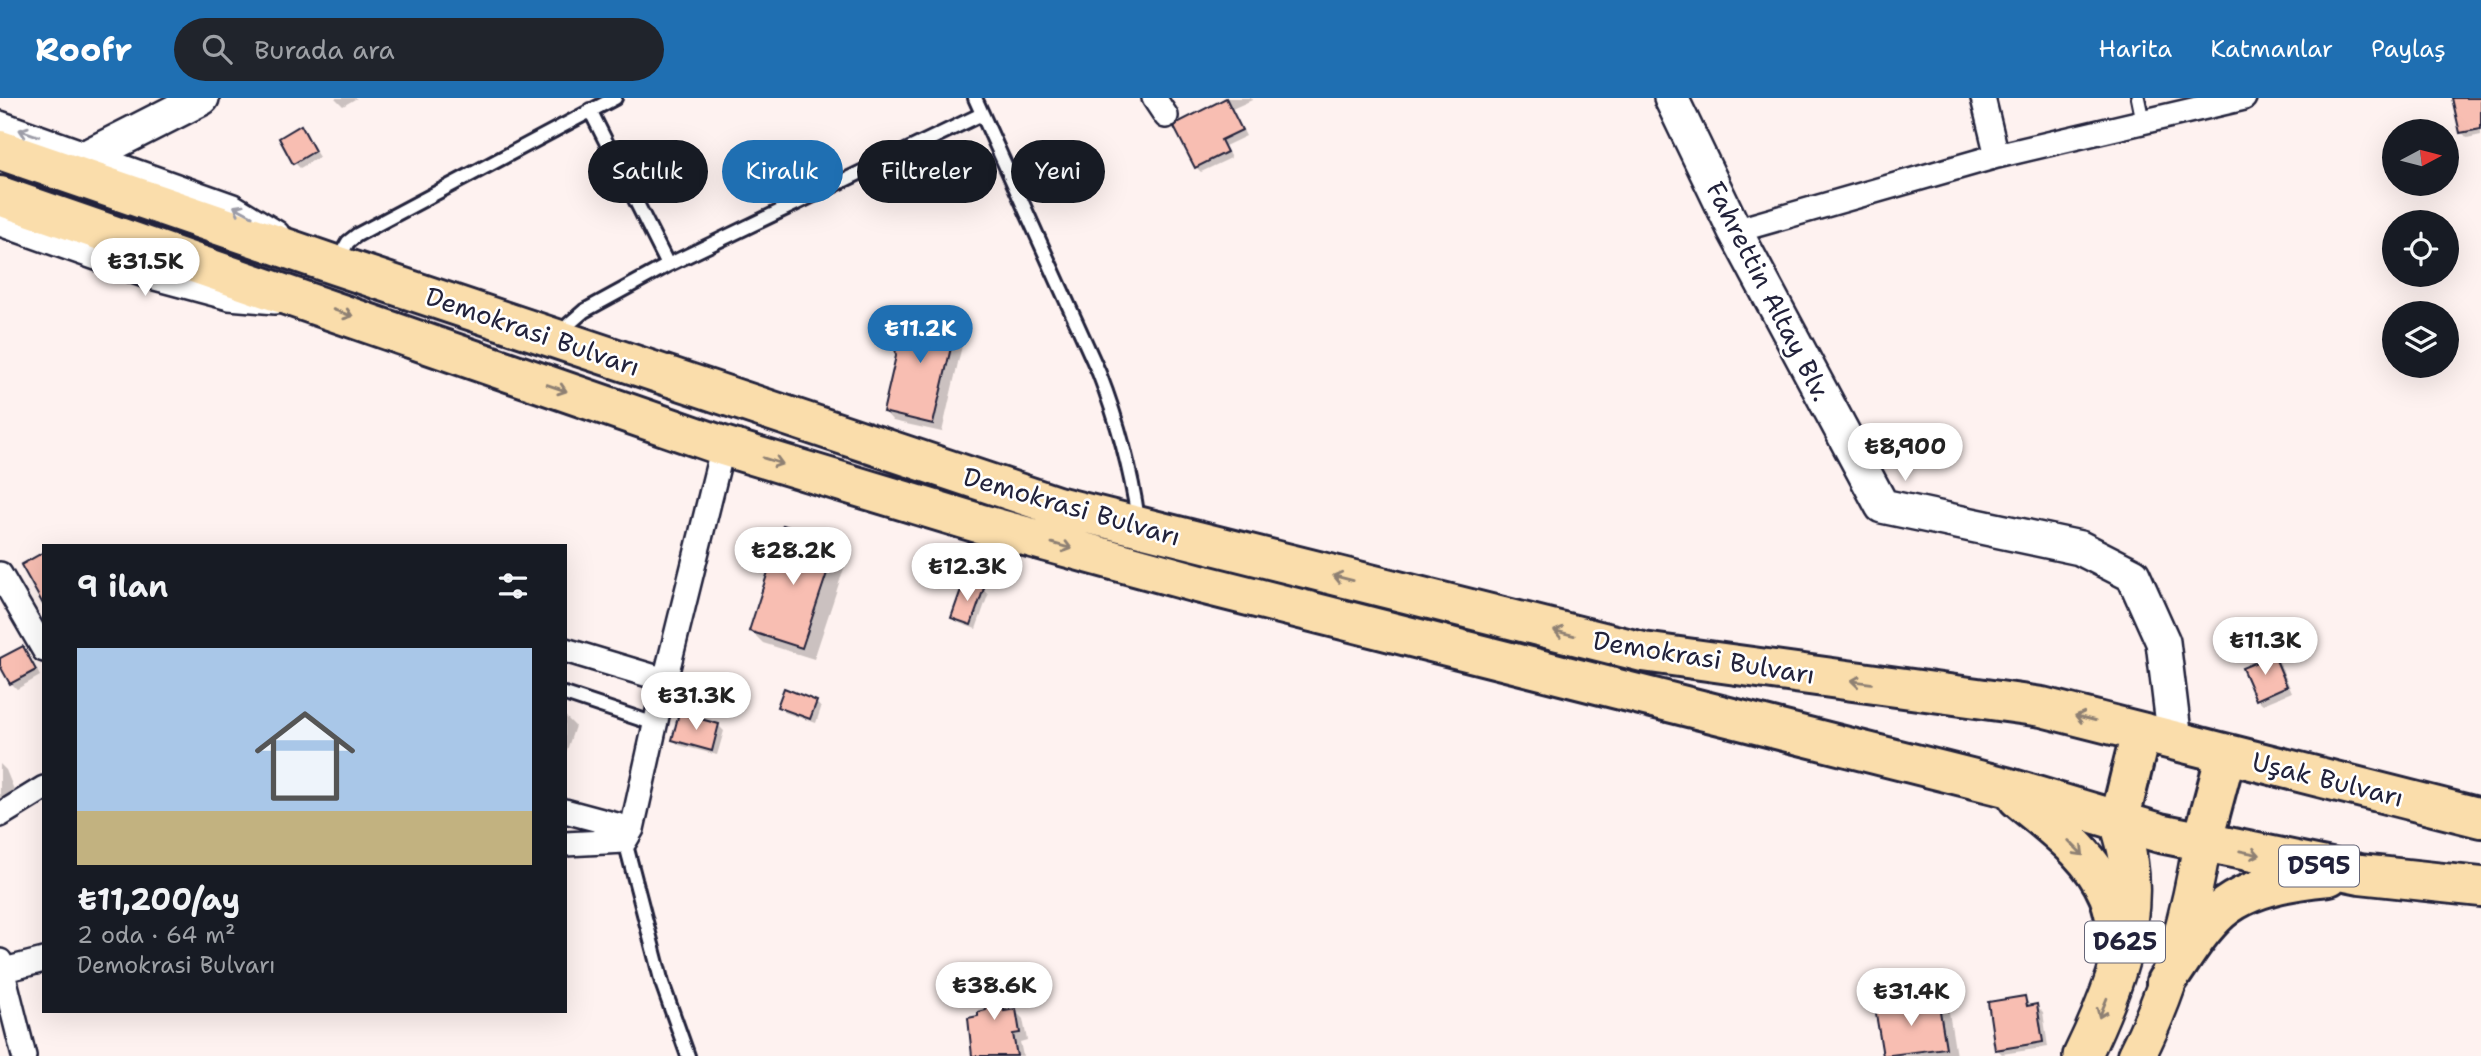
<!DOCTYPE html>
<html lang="tr">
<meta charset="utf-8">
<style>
body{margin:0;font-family:"Shantell Sans",sans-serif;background:#20242c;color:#f1f3f6;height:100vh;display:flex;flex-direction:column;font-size:26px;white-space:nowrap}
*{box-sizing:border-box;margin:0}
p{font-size:23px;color:#9ea1a6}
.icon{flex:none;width:38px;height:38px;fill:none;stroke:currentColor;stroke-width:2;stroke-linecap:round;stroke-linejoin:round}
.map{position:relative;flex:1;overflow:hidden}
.side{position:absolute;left:42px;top:446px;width:525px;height:469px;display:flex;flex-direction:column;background:#171b24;border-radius:0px;box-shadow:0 7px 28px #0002}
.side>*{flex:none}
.guide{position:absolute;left:588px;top:42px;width:665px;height:63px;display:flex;gap:14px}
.needle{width:46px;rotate:83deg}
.buttons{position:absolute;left:2382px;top:21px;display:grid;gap:14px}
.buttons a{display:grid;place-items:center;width:77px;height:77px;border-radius:50%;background:#171b24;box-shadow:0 7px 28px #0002;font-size:35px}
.price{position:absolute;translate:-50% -60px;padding:0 16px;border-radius:24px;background:#fff;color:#222;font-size:23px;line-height:46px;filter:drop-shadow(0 2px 4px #0008)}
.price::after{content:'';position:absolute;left:50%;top:42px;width:21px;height:16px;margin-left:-10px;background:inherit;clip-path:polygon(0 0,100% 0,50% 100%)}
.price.active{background:#1f6fb2;color:#fff}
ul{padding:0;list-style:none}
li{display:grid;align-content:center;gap:14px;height:371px;padding:0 35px}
li span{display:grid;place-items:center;height:217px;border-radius:0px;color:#555}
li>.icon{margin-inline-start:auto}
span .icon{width:126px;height:126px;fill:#fffc;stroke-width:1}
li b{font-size:30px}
h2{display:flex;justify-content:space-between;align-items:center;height:84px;padding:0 35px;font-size:30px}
.chip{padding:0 24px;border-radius:32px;background:#171b24;box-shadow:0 7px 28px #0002;font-size:24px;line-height:63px}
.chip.active{background:#1f6fb2;color:#fff}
header{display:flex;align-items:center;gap:42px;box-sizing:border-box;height:98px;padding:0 35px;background:#1f6fb2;color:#fff}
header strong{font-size:33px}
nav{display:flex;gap:38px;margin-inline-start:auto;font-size:24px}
.search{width:490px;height:63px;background:#20242c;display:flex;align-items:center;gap:18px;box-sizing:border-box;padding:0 24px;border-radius:38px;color:#9ea1a6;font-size:26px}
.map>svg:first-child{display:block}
.shadow{fill:#0003}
.building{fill:#f8beb2;stroke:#22223b;stroke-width:2}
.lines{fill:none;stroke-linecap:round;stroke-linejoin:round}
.lane-casing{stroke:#22223b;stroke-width:18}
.street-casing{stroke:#22223b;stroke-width:28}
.secondary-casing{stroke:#22223b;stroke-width:38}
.primary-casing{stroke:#22223b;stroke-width:42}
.highway-casing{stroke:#22223b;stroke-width:44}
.lane{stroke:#fff;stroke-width:12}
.street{stroke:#fff;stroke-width:23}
.secondary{stroke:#fff;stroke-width:33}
.primary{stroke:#faddab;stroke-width:37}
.highway{stroke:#faddab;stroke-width:38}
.oneway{stroke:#9c9ca7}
.oneway2{stroke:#8e8073}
.labels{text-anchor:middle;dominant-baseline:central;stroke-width:5;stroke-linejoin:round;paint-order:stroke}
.shield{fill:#fff;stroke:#646476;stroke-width:2}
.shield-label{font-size:24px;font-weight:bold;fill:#22223b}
.street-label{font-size:26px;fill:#22223b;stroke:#fff}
</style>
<header>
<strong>Roofr</strong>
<div class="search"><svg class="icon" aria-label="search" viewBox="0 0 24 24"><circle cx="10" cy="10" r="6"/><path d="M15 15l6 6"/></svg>Burada ara</div>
<nav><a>Harita</a><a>Katmanlar</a><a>Paylaş</a></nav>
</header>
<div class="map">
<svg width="2481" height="958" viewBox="0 0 2481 958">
<rect width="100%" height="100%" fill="#fef2f0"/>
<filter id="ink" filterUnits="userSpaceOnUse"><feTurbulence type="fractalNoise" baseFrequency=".0143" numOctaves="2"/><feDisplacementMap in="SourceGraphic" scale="14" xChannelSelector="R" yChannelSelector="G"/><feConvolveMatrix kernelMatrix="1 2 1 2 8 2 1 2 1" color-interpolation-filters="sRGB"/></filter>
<g filter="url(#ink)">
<path class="shadow" d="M335,0h22l-14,8z
M1223,0h28l1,2 -20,9 14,27 -21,10 6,12 -30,14 -5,-5 28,-66z
M2468,0h13v37l-14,3 -5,-6z
M300,30l19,29 -19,11 -5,-5z
M957,221l9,9 -24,104 -49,-11 -8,-9z
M836,446l12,12 -34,103 -51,-16 -12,-12z
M983,491l5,6 -12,34 -17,-6 -6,-5z
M22,550l6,5 12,23 -23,13 -6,-6 -11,-23z
M2274,559l5,5 13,30 -29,12 -6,-5z
M816,604l5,6 -5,15 -32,-11 -5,-6z
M565,618l10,10 -10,30z
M718,627l6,6 -7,24 -38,-10 -6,-5z
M0,666l6,6 11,27 -17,10z
M998,872l8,8 5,33h4l8,8 4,21 -7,2 3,14h-48z
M2025,900l6,9 6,-1 6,6 5,35 -46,7 -5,-5z
M1937,902l12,12 7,44h-72l-7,-46z"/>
<path class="building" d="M1226,0l16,32 -21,10 6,12 -32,16 -21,-41 5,-5z
M2452,0h29v31l-21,4z
M301,27l14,26 -22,13 -14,-26z
M920,211l38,9 -25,106 -50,-12 13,-56 -1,-10 9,-36 15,4z
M783,427l54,18 -35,105 -53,-17z
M44,454v54l-23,-41z
M964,483l20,7 -13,37 -20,-7z
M23,548l13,24 -26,14 -10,-18v-8z
M2274,557l13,31 -31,14 -14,-32z
M784,590l33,13 -7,18 -33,-12z
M679,615l40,11 -7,27 -40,-11z
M999,870l5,43 12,-2 4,24 -7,1 4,22h-45l-4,-38 10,-2v-4l8,-2 -5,-40z
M2025,898l2,10 10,-2 6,38 -48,8 -7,-48z
M1938,901l8,49 -63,8 -8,-48z"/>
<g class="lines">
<g class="lane-casing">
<path id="lane" d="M975,0l124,275c19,49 32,96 39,147
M2138,0l5,24
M590,12l78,155
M337,163l11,-19 9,-7 258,-137
M560,238l9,-12 15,-13 84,-46 314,-151
M565,596l90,30
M625,743l37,142 26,73"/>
</g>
<g class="street-casing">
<path id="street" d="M1154,0l12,18
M1983,0l14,58
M0,25l233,83 44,27
M0,126l147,52 82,22 46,4
M1735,133l262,-75 247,-58
M0,476l44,76
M565,552l100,30
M565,713l67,18
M0,717l44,-27
M565,746l60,-3 7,-12 33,-149 58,-234
M0,863l24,95
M0,873l44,-11"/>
</g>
<g class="secondary-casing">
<path id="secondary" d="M1671,0l64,133 147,275 198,42 53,27 30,67 12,99
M92,56l110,-56"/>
</g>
<g class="primary-casing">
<path id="primary" d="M2082,958c29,-60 57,-129 46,-197 -1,-12 -6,-25 -9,-37
M2136,958c34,-66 54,-140 66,-212"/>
</g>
<g class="highway-casing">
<path id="highway" d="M0,52l335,115 722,241 586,146 399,55 439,111
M0,98l723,250 255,77 219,60 809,204 154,46 200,41 121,13
M2018,700c34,29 73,55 91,98 7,18 9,39 12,58
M2119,724l22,-90
M2202,746l24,-90
M2166,884c17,-24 32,-51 54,-71 27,-24 74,-32 109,-35"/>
</g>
<use href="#lane" class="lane"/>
<use href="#street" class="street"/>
<use href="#secondary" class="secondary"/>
<use href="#primary" class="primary"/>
<use href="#highway" class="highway"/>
</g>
<defs><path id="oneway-shaft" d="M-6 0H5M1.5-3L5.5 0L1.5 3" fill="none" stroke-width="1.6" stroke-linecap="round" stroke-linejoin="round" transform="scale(1.75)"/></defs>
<g class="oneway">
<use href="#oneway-shaft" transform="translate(29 35) rotate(-161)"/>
<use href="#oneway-shaft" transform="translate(243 113) rotate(-152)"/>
</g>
<g class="oneway2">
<use href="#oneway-shaft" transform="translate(343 215) rotate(19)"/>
<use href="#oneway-shaft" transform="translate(557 290) rotate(19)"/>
<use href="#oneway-shaft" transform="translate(773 363) rotate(17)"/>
<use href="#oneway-shaft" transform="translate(1062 448) rotate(16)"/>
<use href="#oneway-shaft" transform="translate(1343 480) rotate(-166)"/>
<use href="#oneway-shaft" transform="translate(1564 535) rotate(-166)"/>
<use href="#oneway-shaft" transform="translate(1861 584) rotate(-172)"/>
<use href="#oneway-shaft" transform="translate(2085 620) rotate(-166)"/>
<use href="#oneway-shaft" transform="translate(2076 750) rotate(46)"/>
<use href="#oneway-shaft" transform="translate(2250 755) rotate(11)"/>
<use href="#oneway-shaft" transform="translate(2103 910) rotate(112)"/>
</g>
</g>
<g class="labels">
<g class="shield">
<rect x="2279" y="747.5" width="80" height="41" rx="5"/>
<rect x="2085" y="823.5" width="80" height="41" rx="5"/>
</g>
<g class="shield-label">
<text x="2319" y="768">D595</text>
<text x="2125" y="844">D625</text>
</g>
<g class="street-label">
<text transform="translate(1769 193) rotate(63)">Fahrettin Altay Blv.</text>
<text transform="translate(533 233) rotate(19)">Demokrasi Bulvarı</text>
<text transform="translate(1072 408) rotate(16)">Demokrasi Bulvarı</text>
<text transform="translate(1704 559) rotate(9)">Demokrasi Bulvarı</text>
<text transform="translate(2328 681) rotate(14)">Uşak Bulvarı</text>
</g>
</g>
</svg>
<div class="buttons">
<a><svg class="needle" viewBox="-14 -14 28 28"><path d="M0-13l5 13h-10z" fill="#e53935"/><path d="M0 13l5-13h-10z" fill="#9ea1a6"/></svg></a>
<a><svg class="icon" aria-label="locate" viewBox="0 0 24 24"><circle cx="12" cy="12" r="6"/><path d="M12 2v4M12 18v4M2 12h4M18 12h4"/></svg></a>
<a><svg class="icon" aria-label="layers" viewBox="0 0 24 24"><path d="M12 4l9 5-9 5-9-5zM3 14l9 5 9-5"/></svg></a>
</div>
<b class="price" style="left:145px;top:200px">₺31.5K</b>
<b class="price active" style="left:920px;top:267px">₺11.2K</b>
<b class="price" style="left:1905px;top:385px">₺8,900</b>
<b class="price" style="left:793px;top:489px">₺28.2K</b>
<b class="price" style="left:967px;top:505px">₺12.3K</b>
<b class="price" style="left:2265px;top:579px">₺11.3K</b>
<b class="price" style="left:696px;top:634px">₺31.3K</b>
<b class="price" style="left:994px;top:924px">₺38.6K</b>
<b class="price" style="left:1911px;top:930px">₺31.4K</b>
<div class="guide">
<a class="chip">Satılık</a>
<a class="chip active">Kiralık</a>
<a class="chip">Filtreler</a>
<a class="chip">Yeni</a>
</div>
<section class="side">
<h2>9 ilan<svg class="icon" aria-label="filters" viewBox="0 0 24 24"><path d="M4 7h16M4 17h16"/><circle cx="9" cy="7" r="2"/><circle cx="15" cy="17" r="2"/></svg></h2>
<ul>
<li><span style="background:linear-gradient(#a9c7e8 75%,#c2b280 0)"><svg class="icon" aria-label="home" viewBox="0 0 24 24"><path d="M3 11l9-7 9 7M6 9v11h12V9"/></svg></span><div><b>₺11,200/ay</b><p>2 oda · 64 m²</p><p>Demokrasi Bulvarı</p></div></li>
</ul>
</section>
</div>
